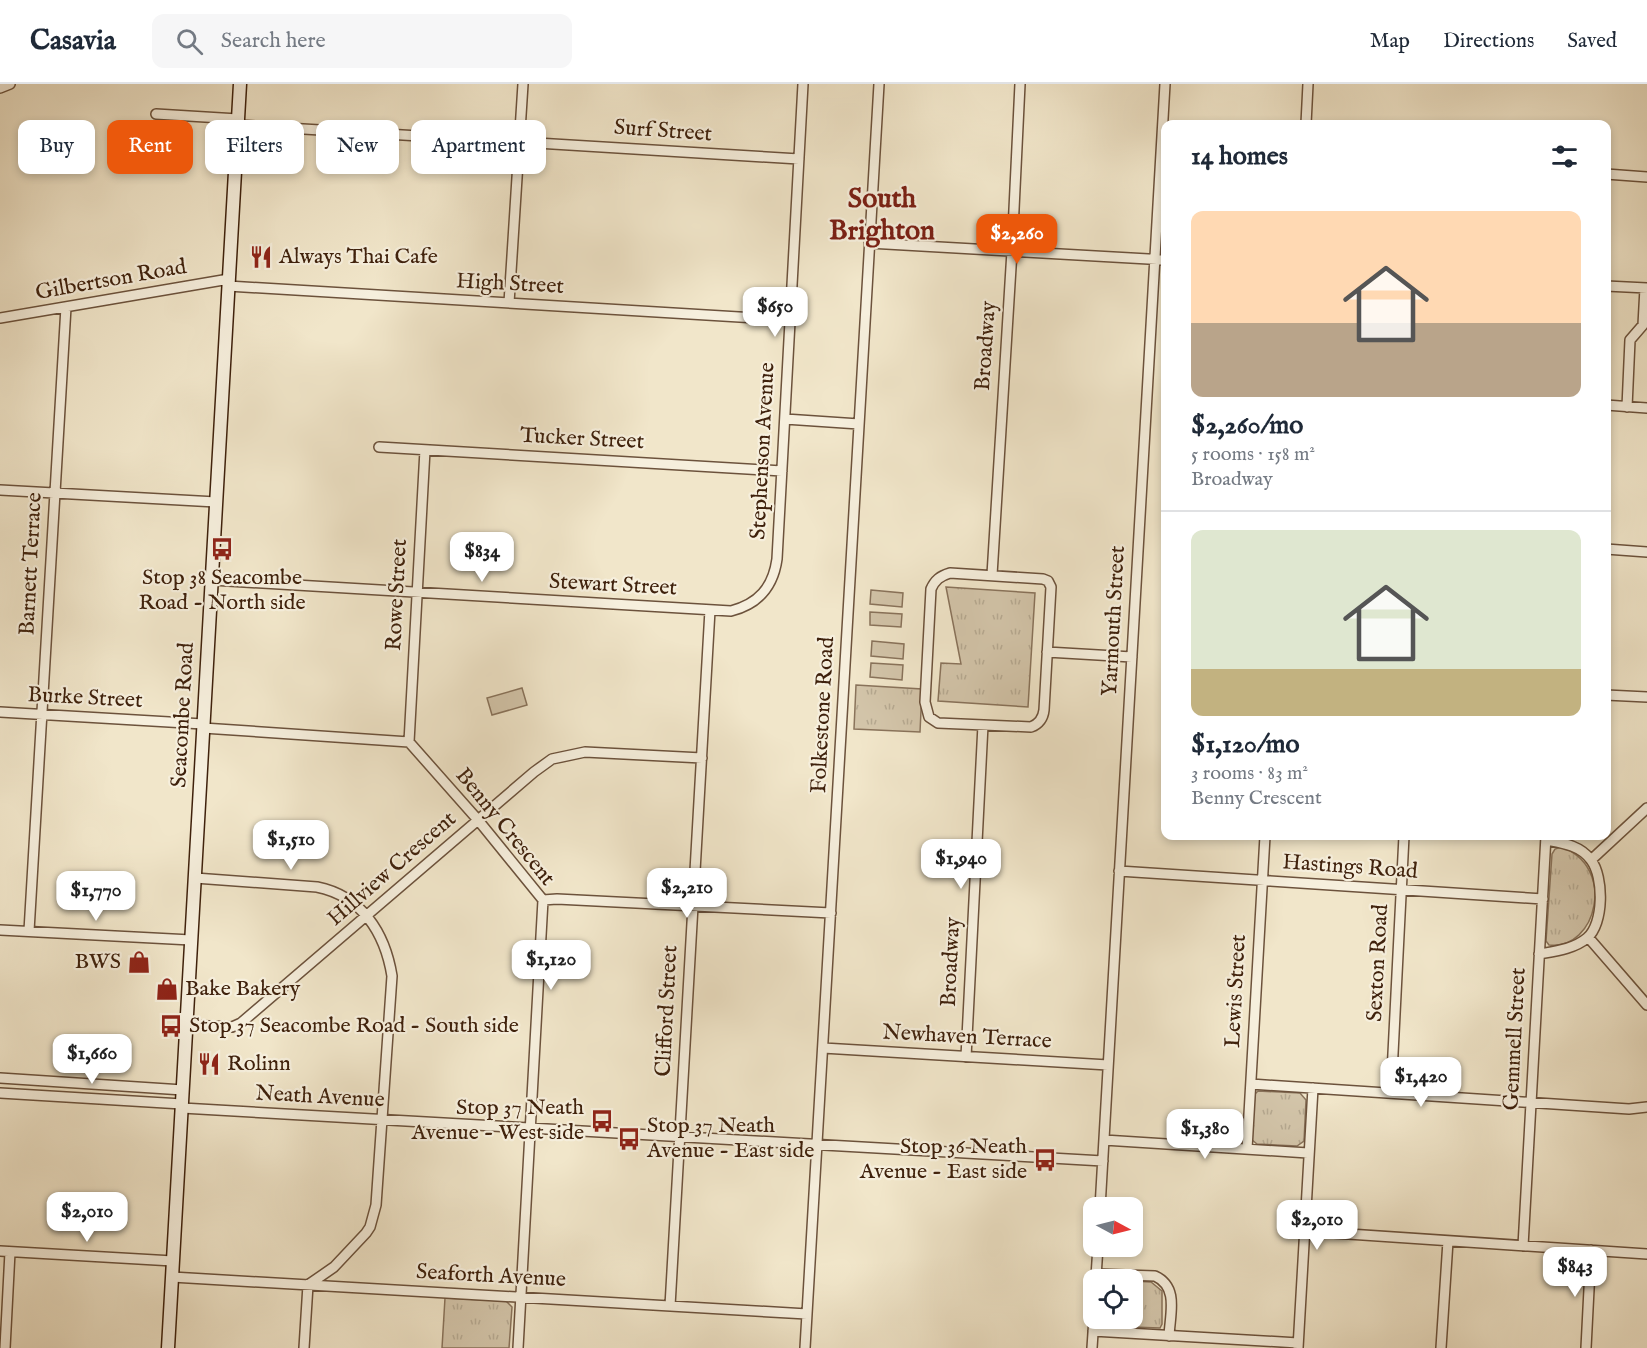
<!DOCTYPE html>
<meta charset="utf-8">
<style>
body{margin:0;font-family:"IM FELL English",serif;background:#f6f6f7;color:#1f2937;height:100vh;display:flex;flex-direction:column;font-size:22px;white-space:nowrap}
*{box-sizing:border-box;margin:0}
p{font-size:20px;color:#747a83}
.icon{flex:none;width:33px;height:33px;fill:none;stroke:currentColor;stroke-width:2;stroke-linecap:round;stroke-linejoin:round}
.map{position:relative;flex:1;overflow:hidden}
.details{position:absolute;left:1161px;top:36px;width:450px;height:720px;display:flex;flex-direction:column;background:#fff;border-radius:12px;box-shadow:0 3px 9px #0003}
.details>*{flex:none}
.banner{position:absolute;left:18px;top:36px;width:570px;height:54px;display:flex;gap:12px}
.needle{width:39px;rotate:97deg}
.controls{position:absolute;left:1083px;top:1113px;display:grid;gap:12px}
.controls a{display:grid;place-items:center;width:60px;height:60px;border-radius:12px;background:#fff;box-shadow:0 3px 9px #0003;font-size:30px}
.price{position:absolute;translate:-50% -51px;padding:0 14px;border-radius:12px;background:#fff;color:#222;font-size:20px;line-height:39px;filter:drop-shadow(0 2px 3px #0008)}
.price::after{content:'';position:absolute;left:50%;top:36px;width:18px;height:14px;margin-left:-9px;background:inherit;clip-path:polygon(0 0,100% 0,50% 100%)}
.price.current{background:#ea580c;color:#fff}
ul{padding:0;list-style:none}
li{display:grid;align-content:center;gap:12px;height:318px;padding:0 30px}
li+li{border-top:2px solid #e0e1e3}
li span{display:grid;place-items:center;height:186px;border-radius:12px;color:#555}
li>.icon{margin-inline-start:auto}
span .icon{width:108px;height:108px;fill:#fffc;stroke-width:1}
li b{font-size:26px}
h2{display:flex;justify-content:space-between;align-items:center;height:72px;padding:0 30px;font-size:26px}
.pill{padding:0 21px;border-radius:12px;background:#fff;box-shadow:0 3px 9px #0003;font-size:21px;line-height:54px}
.pill.current{background:#ea580c;color:#fff}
header{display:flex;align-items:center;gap:36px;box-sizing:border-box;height:84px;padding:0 30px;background:#fff;border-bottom:2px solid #e0e1e3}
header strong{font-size:28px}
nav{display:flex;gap:33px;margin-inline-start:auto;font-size:21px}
.search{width:420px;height:54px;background:#f6f6f7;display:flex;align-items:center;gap:15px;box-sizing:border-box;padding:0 21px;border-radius:12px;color:#747a83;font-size:22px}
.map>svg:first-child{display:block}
.grass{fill:url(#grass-tufts);stroke:#89735b;stroke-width:1.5}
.garden{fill:#d3c5aa;stroke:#89735b;stroke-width:1.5}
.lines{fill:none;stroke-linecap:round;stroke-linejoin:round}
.street-casing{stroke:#6c523c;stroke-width:12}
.secondary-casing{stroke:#3f210c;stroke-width:15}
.street{stroke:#f6efdd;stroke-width:9}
.secondary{stroke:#f6efdd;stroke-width:12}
.labels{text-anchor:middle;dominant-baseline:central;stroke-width:4.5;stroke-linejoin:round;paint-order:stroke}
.street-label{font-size:22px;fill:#3f210c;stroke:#f6efdd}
.poi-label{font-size:22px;fill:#3f210c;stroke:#f6efdd;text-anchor:start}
.district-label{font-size:28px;font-weight:bold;fill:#7a1f14;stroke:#f6efdd}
</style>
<header>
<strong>Casavia</strong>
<div class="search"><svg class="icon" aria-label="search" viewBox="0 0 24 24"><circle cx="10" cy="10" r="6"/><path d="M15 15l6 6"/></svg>Search here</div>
<nav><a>Map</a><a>Directions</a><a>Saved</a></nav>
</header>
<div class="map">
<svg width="1647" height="1264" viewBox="0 0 1647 1264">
<defs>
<pattern id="grass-tufts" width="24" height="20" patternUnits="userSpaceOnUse" patternTransform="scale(1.5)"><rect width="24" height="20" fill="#d3c5aa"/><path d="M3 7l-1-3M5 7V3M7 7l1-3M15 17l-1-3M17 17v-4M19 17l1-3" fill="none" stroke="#b6a991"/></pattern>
</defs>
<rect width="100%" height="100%" fill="#f1e6ca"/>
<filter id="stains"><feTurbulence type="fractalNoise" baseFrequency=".00333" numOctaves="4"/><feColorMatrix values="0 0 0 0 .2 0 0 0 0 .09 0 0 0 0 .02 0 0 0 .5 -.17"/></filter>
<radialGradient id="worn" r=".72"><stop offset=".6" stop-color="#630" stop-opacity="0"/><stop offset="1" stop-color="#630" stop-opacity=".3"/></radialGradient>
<path class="grass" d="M946,503l89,6 -7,114 -90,-6 3,-38 20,1z
M856,601l66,4 -2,43 -66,-3z
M1561,763c56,19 36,104 -12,98l-3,-4 6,-87 3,-5z
M1258,1007l42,2 6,7 -2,41 -7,5 -40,-2 -6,-5 4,-45z
M1133,1197l18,1 11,9v33l-2,4 -56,-2 -4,-3 -1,-4 33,-1z
M445,1214l61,3 6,6 -3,41h-67z"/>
<path class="garden" d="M871,506l32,3 -1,14 -32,-3z
M870,528l32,2 -1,13 -31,-2z
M872,557l32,3 -1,15 -32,-3z
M871,579l32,2 -1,15 -32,-3z
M522,604l5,17 -35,10 -5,-17z"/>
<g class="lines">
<g class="street-casing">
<path id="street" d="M0,4l10,-4
M156,30l82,5
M1306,40l2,-40
M238,41l561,34
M1606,90l41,3
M869,159l297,17
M228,202l562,34
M1606,202l41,2
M509,219l14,-219
M0,234l229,-39
M1606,321l41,3
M1627,323l3,-67 13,-15 2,-37
M785,335l74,5
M379,363l403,24
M0,406l216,12
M1606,465l41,3
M950,489l93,6 5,2 3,6 -7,123c-1,9 -5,14 -13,17l-93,-4 -9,-6 -4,-15 6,-113c4,-9 9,-13 19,-16z
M992,491l20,-324 8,-167
M212,496l519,31c27,-7 42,-23 46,-52l26,-475
M1047,568l85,5
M1606,611l41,2
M0,628l203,12
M203,644l206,14 69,78 65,80 -25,448
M409,658l16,-292
M1591,776l56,-52
M1119,787l424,28
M195,794l122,9c45,9 68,46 75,89l-16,229 -6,22 -4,6 -32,34 -26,18 -4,63
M543,816l14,-1 274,14
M0,846l191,10
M29,847l37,-624
M1588,853l59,68
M1539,870c17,-3 35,-5 48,-16 17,-14 17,-61 4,-78 -11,-15 -29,-17 -45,-20
M186,941l46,2 9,-4 293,-251 18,-13 33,-7 117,6
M823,964l285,17
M966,973l17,-332
M0,994l183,12
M1251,1000l378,25 18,-2
M0,1009l182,11
M1391,1009l13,-257
M182,1024l921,53
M1104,1056l204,13
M1247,1065l18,-313
M1100,1124l65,-1124
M1304,1147l343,23
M1523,1162l23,-410
M0,1167l173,10
M1096,1190l59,2c24,11 15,38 14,60
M172,1193l635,37
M1096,1193l2,-31
M670,1222l40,-696
M1093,1247l205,12
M5,1264l5,-96
M805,1264l74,-1264
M1092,1264l2,-30
M1298,1264l15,-260
M1441,1264l7,-107
M1586,1264l5,-98"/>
</g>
<g class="secondary-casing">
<path id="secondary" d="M168,1264l72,-1264"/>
</g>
<use href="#street" class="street"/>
<use href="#secondary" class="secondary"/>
</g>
<defs>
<g id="restaurant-bare" transform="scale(1.8)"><path d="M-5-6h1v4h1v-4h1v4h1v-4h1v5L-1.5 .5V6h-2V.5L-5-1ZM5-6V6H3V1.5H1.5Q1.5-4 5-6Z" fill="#8f2418" stroke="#f6efdd" stroke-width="2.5" paint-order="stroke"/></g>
<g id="bus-bare" transform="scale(1.8)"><path d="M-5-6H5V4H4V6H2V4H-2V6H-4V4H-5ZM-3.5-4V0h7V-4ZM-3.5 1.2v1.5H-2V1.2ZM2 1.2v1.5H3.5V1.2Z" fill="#8f2418" stroke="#f6efdd" stroke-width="2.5" paint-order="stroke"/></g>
<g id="shop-bare" transform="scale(1.8)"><path d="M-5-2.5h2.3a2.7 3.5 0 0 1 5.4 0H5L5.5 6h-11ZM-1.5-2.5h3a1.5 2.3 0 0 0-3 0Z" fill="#8f2418" stroke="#f6efdd" stroke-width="2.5" paint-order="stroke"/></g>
</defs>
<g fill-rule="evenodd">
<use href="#restaurant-bare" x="261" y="173"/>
<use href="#bus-bare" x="222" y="465"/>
<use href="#shop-bare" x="139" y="878"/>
<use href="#shop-bare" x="167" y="905"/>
<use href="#bus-bare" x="171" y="942"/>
<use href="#restaurant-bare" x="209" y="980"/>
<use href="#bus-bare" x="602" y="1037"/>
<use href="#bus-bare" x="629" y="1055"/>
<use href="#bus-bare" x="1045" y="1076"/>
</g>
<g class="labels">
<g class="street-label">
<text transform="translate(663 47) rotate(4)">Surf Street</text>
<text transform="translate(111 196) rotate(-10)">Gilbertson Road</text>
<text transform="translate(510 200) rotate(3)">High Street</text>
<text transform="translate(986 262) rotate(-86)">Broadway</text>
<text transform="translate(582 355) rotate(3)">Tucker Street</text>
<text transform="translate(763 367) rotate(-87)">Stephenson Avenue</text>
<text transform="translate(31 480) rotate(-87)">Barnett Terrace</text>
<text transform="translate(613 501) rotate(3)">Stewart Street</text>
<text transform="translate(397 511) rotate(-87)">Rowe Street</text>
<text transform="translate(1114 537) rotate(-87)">Yarmouth Street</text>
<text transform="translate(85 614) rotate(3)">Burke Street</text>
<text transform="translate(183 631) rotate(-87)">Seacombe Road</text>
<text transform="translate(823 631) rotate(-87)">Folkestone Road</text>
<text transform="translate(505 743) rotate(51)">Benny Crescent</text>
<text transform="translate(1350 783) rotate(4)">Hastings Road</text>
<text transform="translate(392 785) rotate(-41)">Hillview Crescent</text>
<text transform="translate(951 878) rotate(-87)">Broadway</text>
<text transform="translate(1378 879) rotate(-87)">Sexton Road</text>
<text transform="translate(1236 907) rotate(-87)">Lewis Street</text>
<text transform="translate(667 927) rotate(-87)">Clifford Street</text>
<text transform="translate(967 953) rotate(3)">Newhaven Terrace</text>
<text transform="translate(1515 955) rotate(-87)">Gemmell Street</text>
<text transform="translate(320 1013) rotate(3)">Neath Avenue</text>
<text transform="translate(491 1192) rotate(3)">Seaforth Avenue</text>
</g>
<g class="poi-label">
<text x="279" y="173">Always Thai Cafe</text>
<text x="222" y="494" text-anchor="middle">Stop 38 Seacombe<tspan x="222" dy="25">Road - North side</tspan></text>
<text x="121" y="878" text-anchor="end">BWS</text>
<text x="185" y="905">Bake Bakery</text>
<text x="189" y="942">Stop 37 Seacombe Road - South side</text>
<text x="227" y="980">Rolinn</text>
<text x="584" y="1024" text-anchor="end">Stop 37 Neath<tspan x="584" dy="25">Avenue - West side</tspan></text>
<text x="647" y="1042">Stop 37 Neath<tspan x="647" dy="25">Avenue - East side</tspan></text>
<text x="1027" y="1063" text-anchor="end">Stop 36 Neath<tspan x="1027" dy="25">Avenue - East side</tspan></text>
</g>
<g class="district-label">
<text x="882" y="115">South<tspan x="882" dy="32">Brighton</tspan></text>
</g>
</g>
<rect width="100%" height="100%" filter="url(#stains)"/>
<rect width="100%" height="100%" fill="url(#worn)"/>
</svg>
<div class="controls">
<a><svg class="needle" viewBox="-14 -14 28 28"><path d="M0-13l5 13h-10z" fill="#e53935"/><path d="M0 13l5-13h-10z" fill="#747a83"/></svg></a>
<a><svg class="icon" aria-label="locate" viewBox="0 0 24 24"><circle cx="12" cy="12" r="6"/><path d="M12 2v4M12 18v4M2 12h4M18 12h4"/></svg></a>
</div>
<b class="price current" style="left:1017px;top:181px">$2,260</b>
<b class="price" style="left:775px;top:254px">$650</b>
<b class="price" style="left:482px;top:499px">$834</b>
<b class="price" style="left:291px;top:787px">$1,510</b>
<b class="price" style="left:961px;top:806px">$1,940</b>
<b class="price" style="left:687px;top:835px">$2,210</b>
<b class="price" style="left:96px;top:838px">$1,770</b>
<b class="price" style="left:551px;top:907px">$1,120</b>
<b class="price" style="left:92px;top:1001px">$1,660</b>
<b class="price" style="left:1421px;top:1024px">$1,420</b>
<b class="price" style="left:1205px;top:1076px">$1,380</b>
<b class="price" style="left:87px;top:1159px">$2,010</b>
<b class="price" style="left:1317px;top:1167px">$2,010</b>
<b class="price" style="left:1575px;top:1214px">$843</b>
<div class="banner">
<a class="pill">Buy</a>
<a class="pill current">Rent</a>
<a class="pill">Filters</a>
<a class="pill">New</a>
<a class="pill">Apartment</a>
</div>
<section class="details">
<h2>14 homes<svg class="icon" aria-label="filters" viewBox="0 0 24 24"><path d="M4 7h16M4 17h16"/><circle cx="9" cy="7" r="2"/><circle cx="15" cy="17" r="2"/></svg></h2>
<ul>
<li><span style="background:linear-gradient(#ffd9b3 60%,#b9a48a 0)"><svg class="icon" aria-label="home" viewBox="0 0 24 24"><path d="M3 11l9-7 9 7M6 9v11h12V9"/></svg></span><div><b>$2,260/mo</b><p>5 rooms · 158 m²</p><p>Broadway</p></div></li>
<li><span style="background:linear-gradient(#dfe7d0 75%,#c2b280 0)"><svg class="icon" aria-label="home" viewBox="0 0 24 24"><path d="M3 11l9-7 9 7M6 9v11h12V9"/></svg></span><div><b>$1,120/mo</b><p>3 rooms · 83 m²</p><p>Benny Crescent</p></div></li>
</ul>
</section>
</div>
